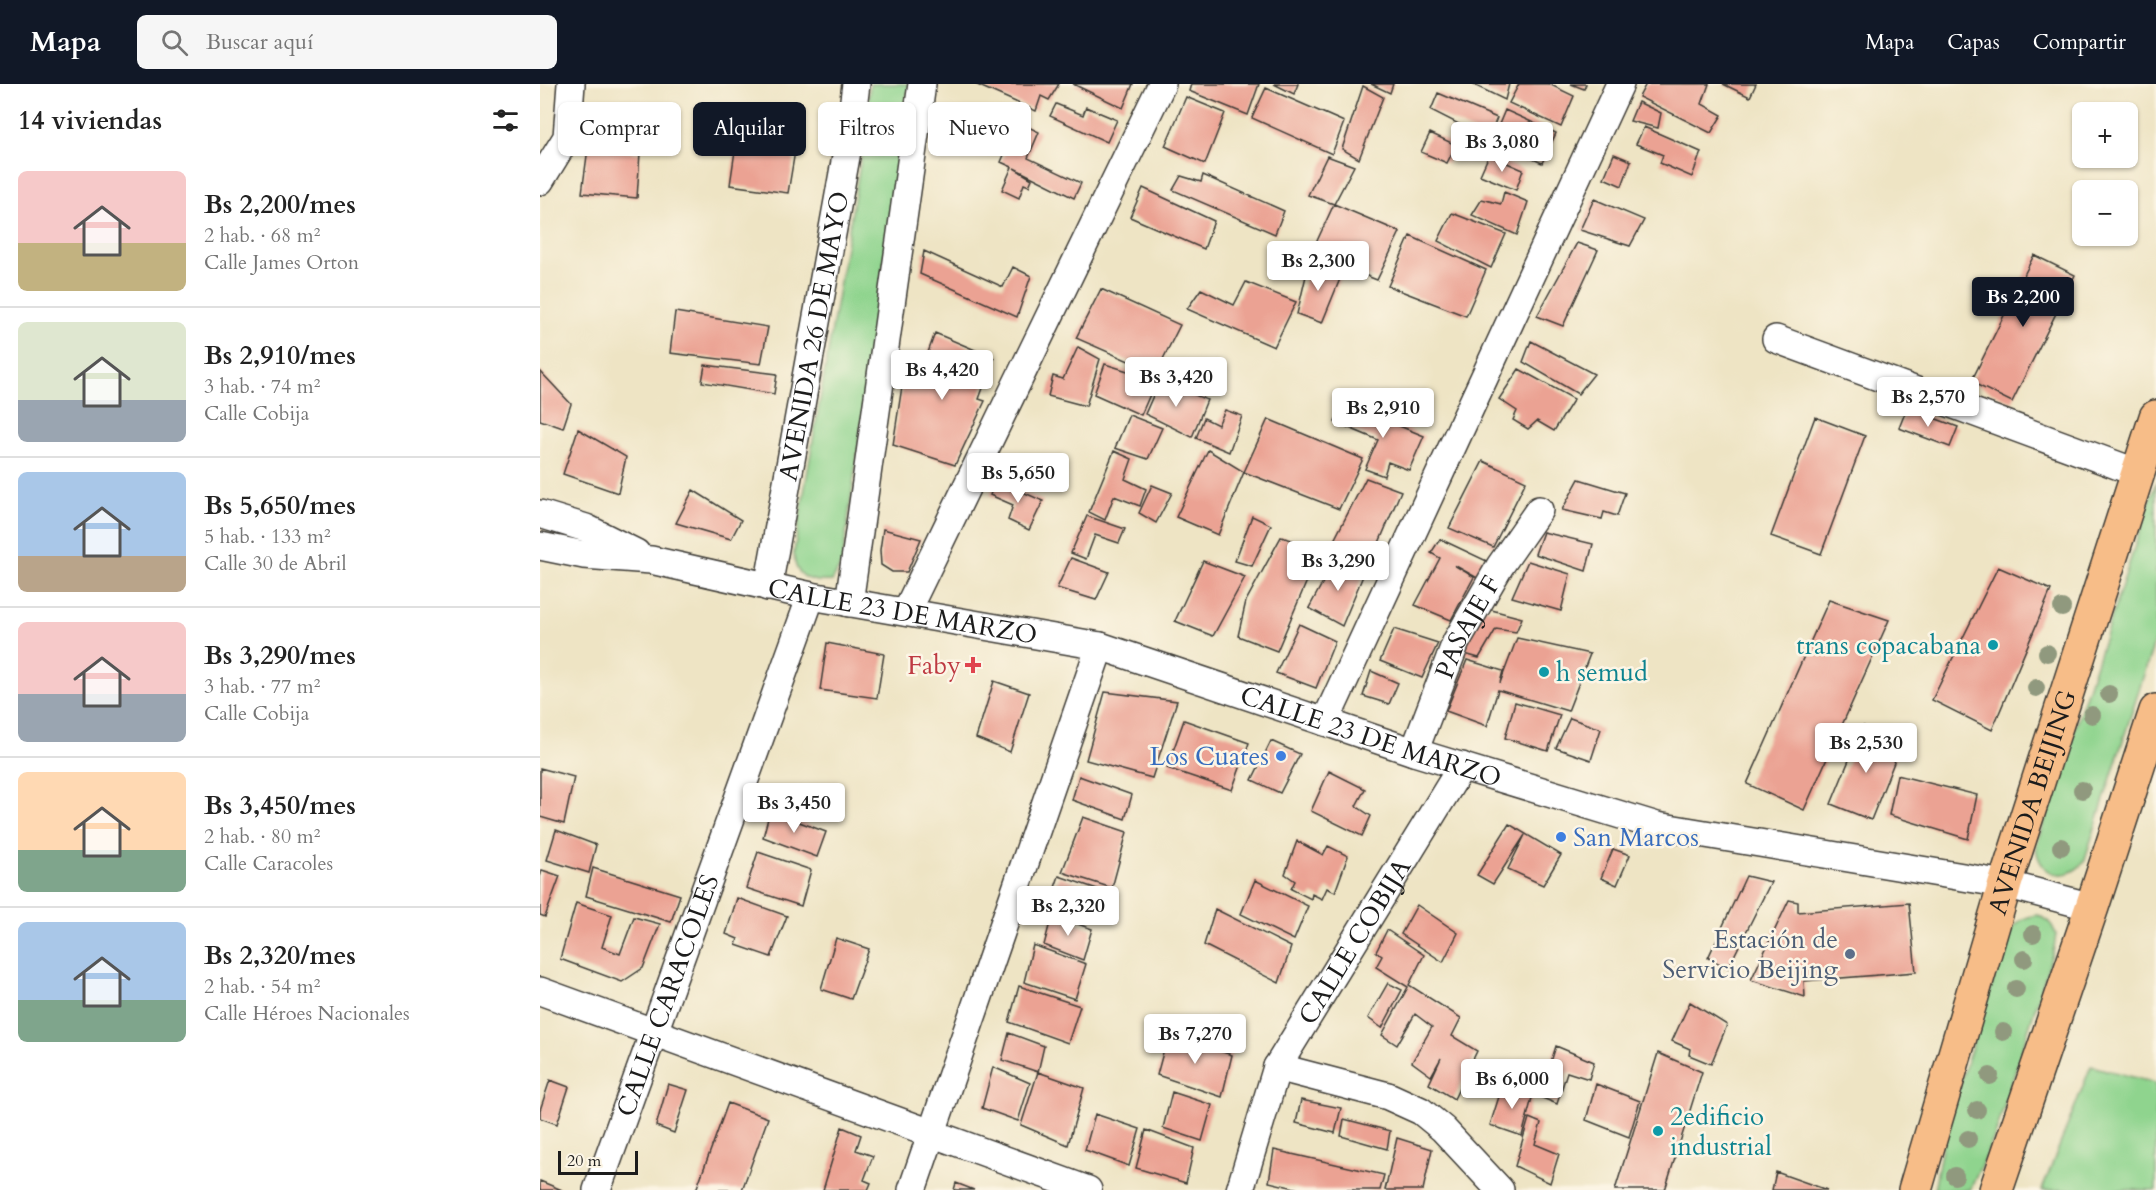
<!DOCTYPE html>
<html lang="es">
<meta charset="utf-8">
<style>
body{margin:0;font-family:Cardo,serif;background:#f6f6f6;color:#222;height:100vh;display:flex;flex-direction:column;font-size:22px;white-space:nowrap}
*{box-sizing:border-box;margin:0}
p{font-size:20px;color:#767676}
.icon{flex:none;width:33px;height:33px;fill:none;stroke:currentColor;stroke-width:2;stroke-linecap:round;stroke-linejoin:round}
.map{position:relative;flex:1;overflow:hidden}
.drawer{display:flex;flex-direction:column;background:#fff;width:540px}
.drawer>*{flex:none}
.banner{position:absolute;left:18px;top:18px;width:570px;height:54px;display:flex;gap:12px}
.controls{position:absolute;left:1532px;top:18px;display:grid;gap:12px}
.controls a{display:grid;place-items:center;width:66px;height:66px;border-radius:9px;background:#fff;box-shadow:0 2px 4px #0004;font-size:30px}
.scale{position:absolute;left:18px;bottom:15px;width:80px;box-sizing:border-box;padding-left:6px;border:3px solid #1c1c1c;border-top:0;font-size:16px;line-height:21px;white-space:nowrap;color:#1c1c1c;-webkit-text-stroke:4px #fcf5e5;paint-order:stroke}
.price{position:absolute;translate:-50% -51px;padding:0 14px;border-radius:6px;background:#fff;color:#222;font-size:20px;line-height:39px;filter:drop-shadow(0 2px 3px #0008)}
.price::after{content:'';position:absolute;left:50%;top:36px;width:18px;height:14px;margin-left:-9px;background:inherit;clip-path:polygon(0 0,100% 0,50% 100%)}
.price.selected{background:#111827;color:#fff}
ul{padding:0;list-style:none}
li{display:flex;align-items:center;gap:18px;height:150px;padding:0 18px}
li+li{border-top:2px solid #e0e0e0}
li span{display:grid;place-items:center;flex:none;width:168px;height:120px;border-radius:9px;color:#555}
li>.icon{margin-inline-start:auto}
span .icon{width:72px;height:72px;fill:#fffc;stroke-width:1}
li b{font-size:26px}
h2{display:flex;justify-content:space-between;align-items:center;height:72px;padding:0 18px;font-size:26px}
.tag{padding:0 21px;border-radius:9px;background:#fff;box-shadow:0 2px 4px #0004;font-size:21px;line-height:54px}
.tag.selected{background:#111827;color:#fff}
header{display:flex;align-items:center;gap:36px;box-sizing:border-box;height:84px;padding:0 30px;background:#111827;color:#fff}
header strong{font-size:28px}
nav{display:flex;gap:33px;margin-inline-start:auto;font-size:21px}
.search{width:420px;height:54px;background:#f6f6f6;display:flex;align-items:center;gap:15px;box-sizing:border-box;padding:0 21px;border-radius:9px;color:#767676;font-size:22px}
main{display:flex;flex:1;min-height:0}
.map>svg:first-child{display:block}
.green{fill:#8fd48e;stroke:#567855;stroke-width:1.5}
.building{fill:#eba293}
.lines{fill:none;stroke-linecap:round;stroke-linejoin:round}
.minor-casing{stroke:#3c3a35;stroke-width:30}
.major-casing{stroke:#3c3a35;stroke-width:36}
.minor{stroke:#fff;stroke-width:27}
.major{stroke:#f7bd88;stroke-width:33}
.tree{fill:#90997e}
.culture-dot{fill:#0f9aa8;stroke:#fcf5e5;stroke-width:2}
.health-dot{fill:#e0444e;stroke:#fcf5e5;stroke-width:2}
.shop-dot{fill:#3f7fe0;stroke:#fcf5e5;stroke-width:2}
.service-dot{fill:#5c6f8a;stroke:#fcf5e5;stroke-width:2}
.labels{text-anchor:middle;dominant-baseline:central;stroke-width:5;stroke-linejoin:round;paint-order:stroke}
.street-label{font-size:26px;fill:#1c1c1c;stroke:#fcf5e5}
.culture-label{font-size:26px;fill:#0d838f;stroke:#fcf5e5;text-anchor:start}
.health-label{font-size:26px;fill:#be3a42;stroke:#fcf5e5;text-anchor:end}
.shop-label{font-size:26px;fill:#366cbe;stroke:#fcf5e5;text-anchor:end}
.service-label{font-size:26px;fill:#4e5e75;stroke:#fcf5e5;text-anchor:end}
</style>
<header>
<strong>Mapa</strong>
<div class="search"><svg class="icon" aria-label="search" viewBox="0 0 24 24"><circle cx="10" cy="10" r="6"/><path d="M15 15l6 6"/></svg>Buscar aquí</div>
<nav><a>Mapa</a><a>Capas</a><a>Compartir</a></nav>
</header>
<main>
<section class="drawer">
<h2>14 viviendas<svg class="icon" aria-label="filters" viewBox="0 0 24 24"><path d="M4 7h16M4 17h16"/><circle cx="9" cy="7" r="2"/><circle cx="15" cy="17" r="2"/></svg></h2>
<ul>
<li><span style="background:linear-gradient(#f6c9c9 60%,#c2b280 0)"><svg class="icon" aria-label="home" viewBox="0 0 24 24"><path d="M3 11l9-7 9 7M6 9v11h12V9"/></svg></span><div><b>Bs 2,200/mes</b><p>2 hab. · 68 m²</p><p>Calle James Orton</p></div></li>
<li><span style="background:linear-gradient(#dfe7d0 65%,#9aa5b1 0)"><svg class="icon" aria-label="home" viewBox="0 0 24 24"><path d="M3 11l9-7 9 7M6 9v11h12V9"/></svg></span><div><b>Bs 2,910/mes</b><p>3 hab. · 74 m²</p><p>Calle Cobija</p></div></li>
<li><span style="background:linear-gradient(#a9c7e8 70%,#b9a48a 0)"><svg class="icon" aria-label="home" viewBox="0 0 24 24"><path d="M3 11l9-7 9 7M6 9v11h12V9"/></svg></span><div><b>Bs 5,650/mes</b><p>5 hab. · 133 m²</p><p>Calle 30 de Abril</p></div></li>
<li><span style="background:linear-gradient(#f6c9c9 60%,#9aa5b1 0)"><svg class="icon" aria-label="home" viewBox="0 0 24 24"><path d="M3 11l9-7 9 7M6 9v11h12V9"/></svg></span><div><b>Bs 3,290/mes</b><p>3 hab. · 77 m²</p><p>Calle Cobija</p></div></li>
<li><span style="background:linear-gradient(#ffd9b3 65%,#7fa58c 0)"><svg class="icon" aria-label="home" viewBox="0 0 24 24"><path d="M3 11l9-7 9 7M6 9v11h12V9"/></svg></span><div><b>Bs 3,450/mes</b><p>2 hab. · 80 m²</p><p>Calle Caracoles</p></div></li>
<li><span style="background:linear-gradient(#a9c7e8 65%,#7fa58c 0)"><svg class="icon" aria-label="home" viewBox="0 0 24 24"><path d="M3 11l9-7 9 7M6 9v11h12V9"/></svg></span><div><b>Bs 2,320/mes</b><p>2 hab. · 54 m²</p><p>Calle Héroes Nacionales</p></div></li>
</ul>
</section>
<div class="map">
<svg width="1616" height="1106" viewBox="0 0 1616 1106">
<rect width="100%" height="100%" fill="#fcf5e5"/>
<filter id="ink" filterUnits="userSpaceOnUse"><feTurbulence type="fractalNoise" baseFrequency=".0167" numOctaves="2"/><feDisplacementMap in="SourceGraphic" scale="12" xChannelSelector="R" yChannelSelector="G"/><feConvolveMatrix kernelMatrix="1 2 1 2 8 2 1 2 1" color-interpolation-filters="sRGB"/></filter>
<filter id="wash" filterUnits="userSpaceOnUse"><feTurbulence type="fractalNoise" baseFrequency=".008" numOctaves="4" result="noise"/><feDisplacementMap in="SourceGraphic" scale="24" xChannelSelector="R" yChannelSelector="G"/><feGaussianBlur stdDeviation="1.35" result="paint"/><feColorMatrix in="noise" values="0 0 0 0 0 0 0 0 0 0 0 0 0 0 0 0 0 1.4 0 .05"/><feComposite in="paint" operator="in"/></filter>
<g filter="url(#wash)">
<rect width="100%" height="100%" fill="#eee4c4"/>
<path class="green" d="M330,0h39l-67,479 -10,18c-22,2 -39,-4 -38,-29l69,-405z
M1616,398v155l-72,225c-19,22 -46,13 -48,-16z
M1498,831l12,7 6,12 -2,14 -59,187 -25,55h-36l11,-59 62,-194c9,-14 14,-20 31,-22z
M1551,982l65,17v107h-114z"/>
<g id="blocks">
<path class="building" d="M435,0h84l-10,16 -8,-4 -5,15z
M533,0h60l-10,24z
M651,0h68l-11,31 -59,-24z
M734,0h24l-4,10z
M831,0h22l-3,9z
M932,0h37l-4,16z
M979,0h30l25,12 -13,31 -52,-24z
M1031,0h15l-2,5z
M1106,0h63l-7,20 20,11 -11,18 -72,-36z
M1183,0h33l-6,13z
M823,2l20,11 -24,62 -17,-10z
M726,4l78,34 -12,32 -80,-36z
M898,9l59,25 -9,21 -57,-29z
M646,13l39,16 -20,51 -40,-18z
M1098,18l23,11 -3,15 -28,-7z
M516,20l27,11 3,-8 31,13 -10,22 -57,-26z
M965,26l51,23 -14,30 -50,-22z
M478,38l21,10 -11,26 53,25 -7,15 -60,-30 18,11 -3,7 -5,-2 -5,14 -17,-8 10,-23 -11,-5z
M1104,43l57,25 -9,25 -32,-14 3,-8 -27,-11z
M890,49l26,12 -9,18 -26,-11z
M196,60l59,7 -7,42 -58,-8z
M48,64l52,5 -3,45 -55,-5z
M1074,70l17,7 -9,25 -18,-8z
M949,71l34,15 -7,20 -36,-15z
M787,72l27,10 -20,38 -26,-9z
M663,91l81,36 -9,23 -102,-44 8,-14 20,6z
M603,104l71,33 -10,28 -74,-32z
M964,108l24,10 -11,33 -45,-20 10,-16 19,5z
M1054,115l50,21 -14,26 -50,-16z
M794,120l66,28 -23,48 -66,-26z
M912,129l54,21 -15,34 -53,-27z
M870,152l76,34 -20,46 -78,-30z
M1037,159l21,7 -35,76 -26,-10z
M384,167l79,36 10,-20 18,9 -14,41 -97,-43z
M1494,171l41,20 -63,127 -41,-20z
M769,179l33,11 -20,49 -25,-9z
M706,198l50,20 -22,45 -87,-38 14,-20 33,16z
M561,205l79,36 -24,48 -80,-35z
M135,228l93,15 -7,37 -91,-11z
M395,249l59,25 -15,41 6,2 -30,64 -62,-20 12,-78 51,21 -35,-16z
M991,257l63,33 -16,20 -55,-32z
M538,263l22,12 -14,47 -38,-10 5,-20 10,3z
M565,280l29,9 21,10 -14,32 -47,-21z
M165,281l72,9 -3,20 -72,-12z
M979,285l55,30 -20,32 -17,-10 -9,8 -15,-9 4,-9 -18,-12z
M0,287l31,33 -8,24 -23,-8z
M620,296l47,20 -15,37 -47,-23z
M803,319l81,33 -15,34 -21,-8 -4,14 -19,-7 13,-29 -43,-18z
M1367,324l51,19 -8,20 -51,-19z
M685,326l17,6 -13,36 -33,-14 8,-20 14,7z
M589,331l33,13 -14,31 -33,-11z
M1275,333l50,19 -44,118 -50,-18z
M728,335l95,40 -24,50 -95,-37z
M38,345l48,28 -8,36 -55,-19z
M668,366l36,22 -26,63 -42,-18z
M574,367l18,8 -7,20 21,10 -6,17 -26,-10 -9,24 -16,-8z
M943,377l43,20 -33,66 -44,-19z
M826,394l35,13 -31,73 -41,-14z
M1039,395l46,14 -8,23 -13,-4 -2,7 -40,-9z
M456,396l47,21 -14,29 -21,-10 5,-15 -23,-10z
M612,401l20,8 -16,30 -17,-10z
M153,406l48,30 -10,19 -55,-16z
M547,432l38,13 -6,14 -24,-8 -9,24 -15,-6z
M712,432l19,9 -19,41 -17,-5z
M343,445l38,10 -14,33h-15l-11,-7 -1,-15z
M1003,448l50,12 -7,27 -51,-17z
M741,453l40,11 -44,103 -39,-15 8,-35z
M900,455l51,24 -10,17 -27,-15 20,12 -23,43 -36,-15 25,-47 -9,-5z
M531,474l38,14 -13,28 -39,-12z
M796,474l29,13 -23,55 -33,-18z
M663,477l42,16 -32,59 -38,-15z
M988,477l42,13 -9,37 -49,-14z
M1458,483l53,23 -59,140 -60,-30z
M1289,516l60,20 -85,190 -57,-26z
M944,524l38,10 -6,14 -20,-3 -17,29 -18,-5z
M759,540l36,17 -19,47 -40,-15z
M854,545l44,14 -16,35 -42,-17z
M977,554l73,16 -22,57 -70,-21 -11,36 -41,-15 21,-51 36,11 -3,12z
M287,559l57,11 -7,44 -57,-8z
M831,587l27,12 -9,21 -26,-8z
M454,597l35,12 -19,59 -34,-14z
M565,608l72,9 -25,77 -66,-18z
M975,618l45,13 -12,36 -43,-13z
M1030,634l31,11 -10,31 -35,-12z
M644,636l65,23 -17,47 -65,-22z
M1323,642l38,19 -30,75 -40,-16z
M731,657l29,13 -20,39 -28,-13z
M0,684l34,9 -10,47 -24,-7z
M789,687l36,18 -9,17 15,10 -9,20 -51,-25z
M1357,691l80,20 -9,44 -79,-24z
M539,692l53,19 -7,24 -53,-19z
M230,727l56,21 -9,25 -54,-20z
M543,733l44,15 -15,56 -50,-16z
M969,740l52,31 -18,30 -35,-16 17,-34 -32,49 -16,-9z
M16,746l40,15 -7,28 -42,-13z
M757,757l26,14 5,-9 20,10 -13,36 -8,-4 -5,11 -10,-5 -1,5 -20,-10 4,-8 -10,-7z
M1073,765l17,6 -13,30 -16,-7z
M218,768l53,18 -10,36 -55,-18z
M53,784l87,27 -9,27 -85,-26z
M2,786l18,6 -15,41 -5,-2v-38z
M519,792l50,17 -7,19 -50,-16z
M1206,792l25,6 -43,86 -20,-10z
M715,796l53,26 -14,34 -53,-26z
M197,814l50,18 -16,41 -35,-12 2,-6 -12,-5z
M1249,816l9,2v10l111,-9 7,69 -112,9 1,16 -54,-17z
M36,819l36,12 -10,32 18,7 14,-37 26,7 -17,44 -21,14 -62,-23z
M877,821l41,28 -15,29 -42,-28z
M675,825l76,38 -12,36 -75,-38z
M512,831l40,14 -9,31 -39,-15z
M847,846l37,25 -15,30 52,33 -9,18 25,15 -23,48 -25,-15 12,-26 -10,18 -19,-14 20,-35 -17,-13 -18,31 -15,-10 26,-48 -32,-20 6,-11 -6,-4z
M296,854l33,11 -18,50 -30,-10z
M493,861l53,19 -11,35 -51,-17z
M848,899l14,7 -20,38 -14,-10z
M479,902l61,20 -12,37 -59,-21z
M1150,918l37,23 -16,39 -22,-9 1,-6 -18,-8z
M469,949l35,13 -6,26 -36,-12z
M628,950l64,21 -10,42 -65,-22z
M1016,962l38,16 -5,17 -22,-7 -10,32 -17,-7z
M1118,969l44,19 -37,118h-50z
M453,983l37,16 -12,38 -36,-13z
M498,988l46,16 -16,57 -47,-20z
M10,996l19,7 -12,37 -17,-6v-8z
M128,1000l20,6 -14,43 -18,-7z
M963,1000l30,10 -11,42 -32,-11z
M1056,1000l44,17 -11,36 -43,-17z
M632,1008l40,13 -10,36 -39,-13z
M761,1016l40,8 -6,25 -39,-10z
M188,1019l40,15 -26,72h-46z
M555,1030l45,15 -11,37 -44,-16z
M989,1034l12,5 -6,21 24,10 -9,29 -35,-17z
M804,1035l46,12 -3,18 -46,-13z
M302,1043l19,8 -5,15 17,6 -9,24 7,3 -3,7h-45z
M606,1046l48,18 -8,35 -50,-15z
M857,1054l35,11 -9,41h-38z
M734,1066l110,25 -4,15h-77l-34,-8z
M1236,1088l51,18h-55z
M0,1097l22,9h-22z
M416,1099l18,7h-20z"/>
</g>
</g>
<g filter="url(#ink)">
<use href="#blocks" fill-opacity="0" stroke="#3c3a35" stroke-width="1.5"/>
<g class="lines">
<g class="minor-casing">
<g id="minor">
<path d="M0,97l27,-44 4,-53"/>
<path d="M1236,255l362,134"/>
<path d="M0,430l46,14 50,25"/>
<path id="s1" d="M0,462l44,9 67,5 160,36 289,50 314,106 243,74 348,58 87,23"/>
<path id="s2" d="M228,503l81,-447 7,-56"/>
<path d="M309,519l73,-519"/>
<path d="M366,528l256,-528"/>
<path d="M785,638l295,-638"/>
<path id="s3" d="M874,668l42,-110 44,-76 39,-56"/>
<path d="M0,907l548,199"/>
<path d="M737,983l111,29 33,15 22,18 57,61"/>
<path id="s4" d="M57,1106l214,-594"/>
<path d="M372,1106l188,-544"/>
<path id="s5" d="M700,1106l37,-123 185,-301"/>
</g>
</g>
<g class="major-casing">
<g id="major">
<path id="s6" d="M1375,1106l90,-306 151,-467"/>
<path d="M1456,1106l96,-283 64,-196"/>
</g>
</g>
<use href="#minor" class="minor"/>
<use href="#major" class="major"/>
</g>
<g class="tree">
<circle cx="1522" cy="524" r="9"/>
<circle cx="1507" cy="569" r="9"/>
<circle cx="1496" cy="604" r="9"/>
<circle cx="1569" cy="610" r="9"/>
<circle cx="1552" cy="631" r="9"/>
<circle cx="1542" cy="706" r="9"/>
<circle cx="1521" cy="763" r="9"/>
<circle cx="1493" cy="850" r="9"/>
<circle cx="1484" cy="875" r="9"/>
<circle cx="1476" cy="905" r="9"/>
<circle cx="1463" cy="948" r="9"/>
<circle cx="1450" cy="992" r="9"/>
<circle cx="1437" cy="1026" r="9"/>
<circle cx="1428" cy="1055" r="9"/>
<circle cx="1415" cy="1092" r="9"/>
</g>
</g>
<g class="culture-dot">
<circle cx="1453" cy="561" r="6"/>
<circle cx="1004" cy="588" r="6"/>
<circle cx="1118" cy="1047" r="6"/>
</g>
<path class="health-dot" d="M430 572h6v6h6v6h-6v6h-6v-6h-6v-6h6z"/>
<g class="shop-dot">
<circle cx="741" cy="672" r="6"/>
<circle cx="1021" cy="753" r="6"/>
</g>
<circle class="service-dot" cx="1310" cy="870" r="6"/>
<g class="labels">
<g class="street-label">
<text stroke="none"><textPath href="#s2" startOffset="255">AVENIDA 26 DE MAYO</textPath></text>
<text stroke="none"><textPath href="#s1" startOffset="369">CALLE 23 DE MARZO</textPath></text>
<text stroke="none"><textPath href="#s3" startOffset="136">PASAJE F</textPath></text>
<text stroke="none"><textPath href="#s1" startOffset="855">CALLE 23 DE MARZO</textPath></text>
<text stroke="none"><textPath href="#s6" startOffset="405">AVENIDA BEIJING</textPath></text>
<text stroke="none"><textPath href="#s5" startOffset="276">CALLE COBIJA</textPath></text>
<text stroke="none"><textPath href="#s4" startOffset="207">CALLE CARACOLES</textPath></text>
</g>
<g class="culture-label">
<text x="1441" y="561" text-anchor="end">trans copacabana</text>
<text x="1016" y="588">h semud</text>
<text x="1130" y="1032">2edificio<tspan x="1130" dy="30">industrial</tspan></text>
</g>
<g class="health-label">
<text x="421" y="581">Faby</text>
</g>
<g class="shop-label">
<text x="729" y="672">Los Cuates</text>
<text x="1033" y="753" text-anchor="start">San Marcos</text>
</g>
<g class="service-label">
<text x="1298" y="855">Estación de<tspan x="1298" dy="30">Servicio Beijing</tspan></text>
</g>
</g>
</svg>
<div class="controls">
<a>+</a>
<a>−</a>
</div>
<div class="scale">20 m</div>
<b class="price" style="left:962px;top:89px">Bs 3,080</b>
<b class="price" style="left:778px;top:208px">Bs 2,300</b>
<b class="price selected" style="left:1483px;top:244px">Bs 2,200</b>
<b class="price" style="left:402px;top:317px">Bs 4,420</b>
<b class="price" style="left:636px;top:324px">Bs 3,420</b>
<b class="price" style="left:1388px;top:344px">Bs 2,570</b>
<b class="price" style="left:843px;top:355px">Bs 2,910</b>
<b class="price" style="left:478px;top:420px">Bs 5,650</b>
<b class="price" style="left:798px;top:508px">Bs 3,290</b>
<b class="price" style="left:1326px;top:690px">Bs 2,530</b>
<b class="price" style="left:254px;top:750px">Bs 3,450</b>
<b class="price" style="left:528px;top:853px">Bs 2,320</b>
<b class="price" style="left:655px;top:981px">Bs 7,270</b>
<b class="price" style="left:972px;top:1026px">Bs 6,000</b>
<div class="banner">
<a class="tag">Comprar</a>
<a class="tag selected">Alquilar</a>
<a class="tag">Filtros</a>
<a class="tag">Nuevo</a>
</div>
</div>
</main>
